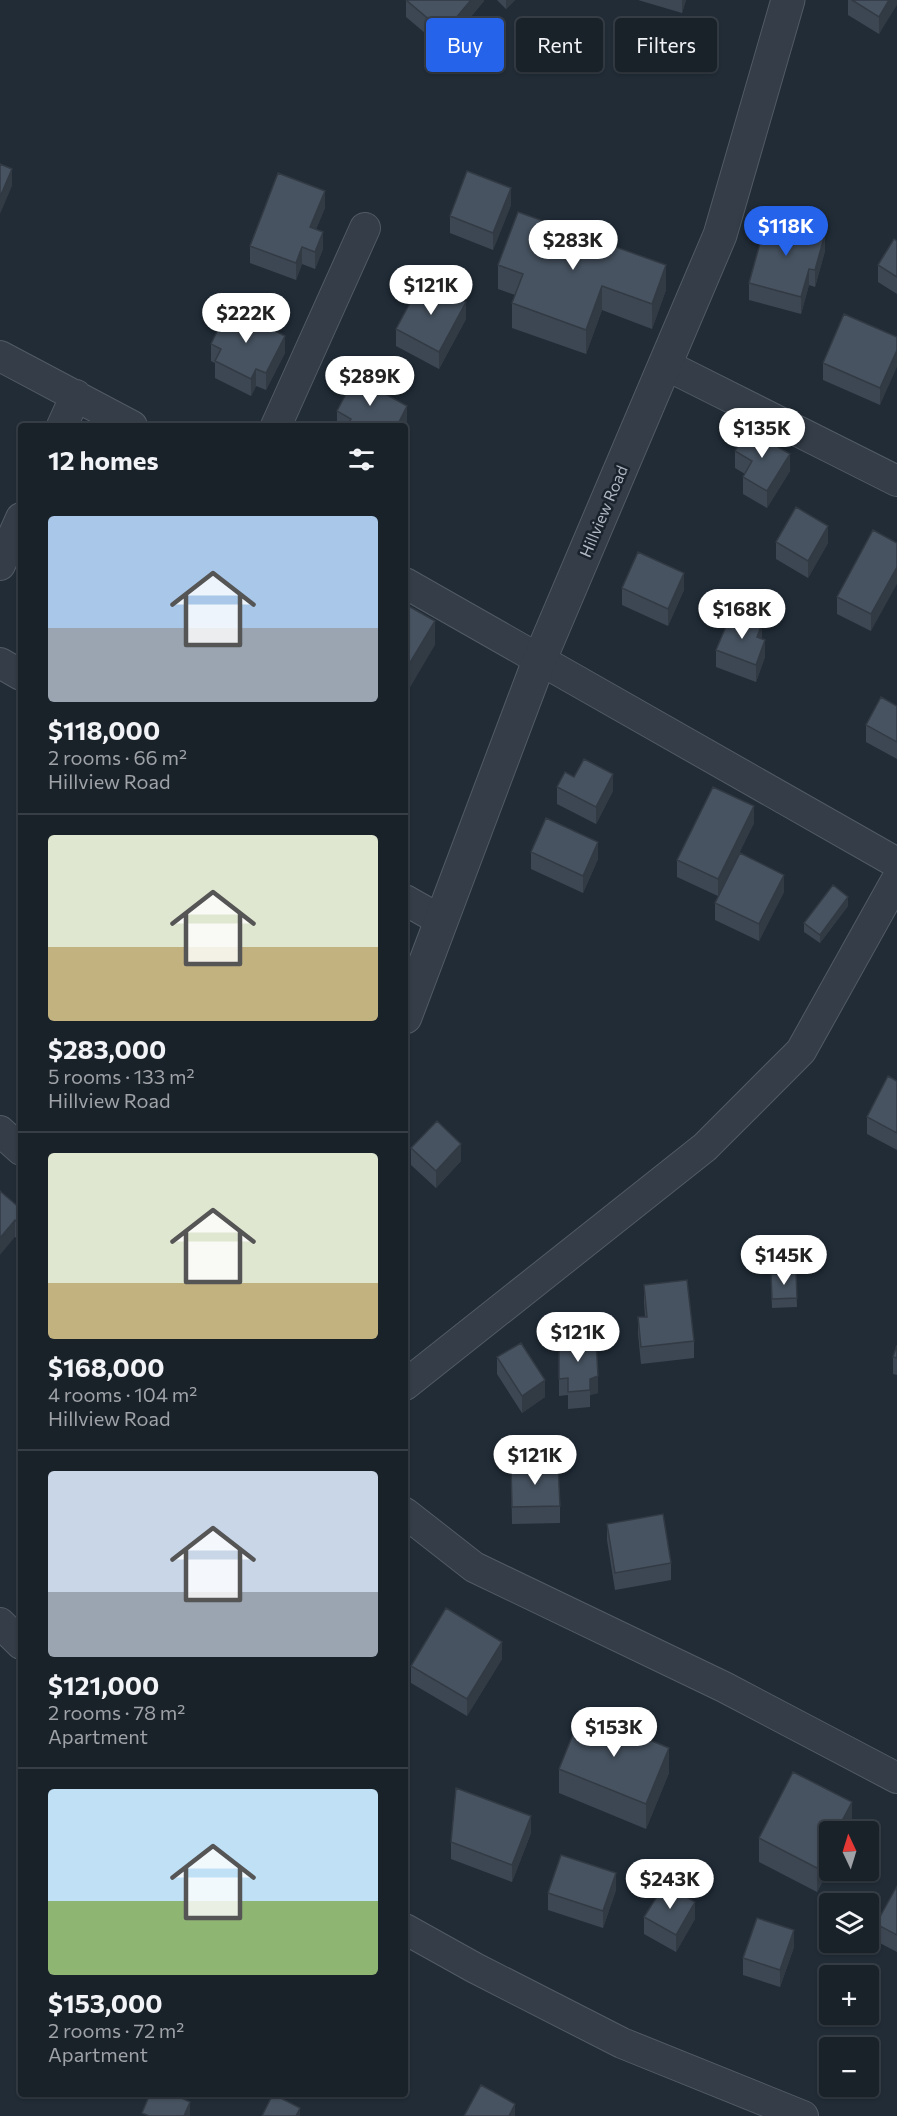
<!DOCTYPE html>
<meta charset="utf-8">
<style>
body{margin:0;font-family:Commissioner,sans-serif;background:#262e35;color:#f1f3f6;height:100vh;display:flex;flex-direction:column;font-size:22px;white-space:nowrap}
*{box-sizing:border-box;margin:0}
p{font-size:20px;color:#9fa3a8}
.icon{flex:none;width:33px;height:33px;fill:none;stroke:currentColor;stroke-width:2;stroke-linecap:round;stroke-linejoin:round}
.map{position:relative;flex:1;overflow:hidden}
.panel{position:absolute;left:18px;top:423px;width:390px;height:1674px;display:flex;flex-direction:column;background:#192129;border-radius:6px;box-shadow:0 2px 4px #0004,0 0 0 2px #373e46}
.panel>*{flex:none}
.hud{position:absolute;left:426px;top:18px;width:381px;height:54px;display:flex;gap:12px}
.needle{width:39px;rotate:356deg}
.fabs{position:absolute;left:819px;top:1821px;display:grid;gap:12px}
.fabs a{display:grid;place-items:center;width:60px;height:60px;border-radius:6px;background:#192129;box-shadow:0 2px 4px #0004,0 0 0 2px #373e46;font-size:30px}
.price{position:absolute;translate:-50% -51px;padding:0 14px;border-radius:21px;background:#fff;color:#222;font-size:20px;line-height:39px;filter:drop-shadow(0 2px 3px #0008)}
.price::after{content:'';position:absolute;left:50%;top:36px;width:18px;height:14px;margin-left:-9px;background:inherit;clip-path:polygon(0 0,100% 0,50% 100%)}
.price.active{background:#2563eb;color:#fff}
ul{padding:0;list-style:none}
li{display:grid;align-content:center;gap:12px;height:318px;padding:0 30px}
li+li{border-top:2px solid #373e46}
li span{display:grid;place-items:center;height:186px;border-radius:6px;color:#555}
li>.icon{margin-inline-start:auto}
span .icon{width:108px;height:108px;fill:#fffc;stroke-width:1}
li b{font-size:26px}
h2{display:flex;justify-content:space-between;align-items:center;height:72px;padding:0 30px;font-size:26px}
.pill{padding:0 21px;border-radius:6px;background:#192129;box-shadow:0 2px 4px #0004,0 0 0 2px #373e46;font-size:21px;line-height:54px}
.pill.active{background:#2563eb;color:#fff}
.map>svg:first-child{display:block}
.lines{fill:none;stroke-linecap:round;stroke-linejoin:round}
.minor-casing{stroke:#525b65;stroke-width:32}
.tertiary-casing{stroke:#525b65;stroke-width:35}
.minor{stroke:#343d48;stroke-width:30}
.tertiary{stroke:#343d48;stroke-width:33}
.wall{fill:#3d4753}
.shaded-wall{fill:#323a44}
.building{fill:#475361;stroke:#323a44;stroke-width:1.5}
.labels{text-anchor:middle;dominant-baseline:central;stroke-width:5;stroke-linejoin:round;paint-order:stroke}
.street-label{font-size:16px;fill:#afb8c4;stroke:#1a222c}
</style>
<div class="map">
<svg width="897" height="2116" viewBox="0 0 897 2116">
<rect width="100%" height="100%" fill="#212c37"/>
<g class="lines">
<g class="minor-casing">
<path id="minor" d="M0,356l132,70
M666,365l231,116
M62,426l14,-31
M276,426l89,-198
M0,565l21,-47
M405,583l492,280
M0,663l21,12
M405,900l37,21
M0,1131l21,19
M405,1385l300,-238 96,-96 96,-172
M405,1513l69,54 250,120 173,91
M0,1623l21,21
M405,1929l70,39 147,75 181,73"/>
</g>
<g class="tertiary-casing">
<path id="tertiary" d="M405,1017l134,-356 181,-426 68,-235"/>
</g>
<use href="#minor" class="minor"/>
<use href="#tertiary" class="tertiary"/>
</g>
<path class="wall" d="M406,0h78v1l-40,48 -38,-32z
M497,0h18l-9,9z
M638,0h48l-4,13z
M848,0h49l-18,34 -31,-19z
M511,205l-18,45 -43,-17v-17z
M325,208l-9,21 7,20 -8,20 -13,-5 -6,16 -46,-17v-17z
M897,241v53l-19,-12v-17z
M825,251l-10,36 -6,-2 -8,29 -52,-14v-17z
M498,265l168,25 -14,39 -50,-19 -16,44 -74,-26v-25l3,-8 -17,-6z
M466,319l-27,50 -43,-23v-17z
M897,337l-17,68 -57,-25v-17z
M211,344l74,9 -19,37 -10,-4 -5,10 -36,-18v-15l-4,-2z
M337,411l70,12 -2,5v-2h-68z
M735,451l55,20 -23,37 -24,-14v-17l2,-3 -10,-6z
M873,530l-2,101 -34,-17v-17z
M776,542l52,1 -20,35 -32,-19z
M622,588l62,2 -16,36 -46,-21z
M762,639l3,18 -9,25 -40,-15v-17z
M897,706v53l-31,-17v-17z
M574,777l39,14 -17,33 -39,-20v-17z
M754,823l-36,73 -41,-19v-17z
M531,852l67,7 -15,34 -52,-24z
M784,892l-25,49 -44,-21v-17z
M848,906l-28,37 -16,-11v-9z
M897,1081v69l-30,-16v-17z
M411,1148l50,13 -25,27 -25,-23z
M0,1191l21,18v33l-6,-5z
M796,1273l1,34 -25,1 -1,-25z
M644,1285l50,56v17l-53,6 -3,-30v-17h7l-1,-15z
M559,1340l39,53 -8,2v12l-22,2v-14l-9,1z
M897,1345v30l-4,-1v-17z
M497,1357l48,40 -23,16 -25,-39z
M511,1466l49,40v17l-48,1z
M607,1524l64,39v17l-56,10 -8,-50z
M502,1659l-35,57 -56,-33v-17z
M559,1769l110,4 -23,56 -87,-36z
M852,1826l-35,66 -58,-30v-24z
M531,1833l-19,49 -61,-23v-17z
M897,1886v66l-21,-11v-17z
M616,1890l-13,38 -55,-18v-17z
M644,1917l51,2 -19,33 -32,-18z
M794,1947l-14,40 -37,-12v-17z"/>
<path class="shaded-wall" d="M471,0h13v1l-40,48v-17z
M506,0h9l-9,9z
M682,0h4l-4,13z
M889,0h8v5l-18,29v-17z
M12,169v17l-12,28v-17z
M511,188v17l-18,45v-17z
M325,191v17l-15,36v-17z
M323,232v17l-8,20v-17z
M825,234v17l-10,36v-17z
M302,247v17l-6,16v-17z
M666,265v25l-14,39v-25z
M809,269v16l-8,29v-17z
M602,286v24l-16,44v-24z
M466,302v17l-27,50v-17z
M285,336v17l-19,37v-17z
M897,350v17l-17,38v-17z
M256,369v17l-5,10v-17z
M407,406v17l-2,5v-2h-8z
M790,454v17l-23,37v-17z
M828,526v17l-20,35v-17z
M897,567v17l-26,47v-17z
M684,573v17l-16,36v-17z
M435,621v24l-30,51v-25z
M762,624v17l-5,-4z
M765,640v17l-9,25v-17z
M613,774v17l-17,33v-17z
M754,806v17l-36,73v-17z
M598,842v17l-15,34v-17z
M784,875v17l-25,49v-17z
M848,897v9l-28,37v-8z
M461,1144v17l-25,27v-17z
M15,1220v17l-15,18v-17z
M598,1376v17l-8,2v-16z
M545,1380v17l-23,16v-17z
M502,1642v17l-35,57v-17z
M669,1748v25l-23,56v-25z
M852,1802v24l-3,6h-13z
M531,1816v17l-19,49v-17z
M830,1844v24l-13,24v-24z
M616,1873v17l-13,38v-17z
M695,1902v17l-19,33v-17z
M794,1930v17l-14,40v-17z
M407,1999v17l-2,4v-17z
M190,2102v14h-6z
M515,2104v12h-6z
M300,2108v8h-4z"/>
<path class="building" d="M406,0h65l-27,32z
M852,0h37l-10,17z
M0,164l12,5 -12,28z
M467,171l44,17 -18,45 -43,-17z
M278,173l47,18 -15,36 13,5 -8,20 -13,-5 -6,16 -46,-17z
M518,212l148,53 -14,39 -50,-18 -16,44 -74,-27 11,-29 -25,-9z
M767,218l58,16 -10,36 -6,-1 -8,28 -52,-14z
M894,239l3,2v36l-19,-12z
M423,279l43,23 -27,50 -43,-23z
M229,307l56,29 -19,37 -10,-4 -5,10 -36,-18 6,-12 -10,-5z
M844,314l53,23v13l-17,38 -57,-25z
M355,377l52,29 -10,20h-50l4,-7 -14,-8z
M748,429l42,25 -23,37 -24,-14 9,-16 -17,-10z
M796,507l32,19 -20,35 -32,-19z
M873,530l24,13v24l-26,47 -34,-17z
M638,552l46,21 -16,36 -46,-21z
M405,604l30,17 -30,50z
M736,614l26,10 -5,13 8,3 -9,25 -40,-15 11,-26 4,2z
M881,697l16,9v36l-31,-17z
M584,759l29,15 -17,33 -39,-20 8,-15 9,5z
M713,787l41,19 -36,73 -41,-19z
M546,818l52,24 -15,34 -52,-24z
M740,853l44,22 -25,49 -44,-21z
M833,885l15,12 -28,38 -16,-12z
M888,1076l9,5v52l-30,-16z
M437,1121l24,23 -25,27 -25,-23z
M0,1191l21,18v16l-6,-5 -15,18z
M796,1273l1,25 -25,1 -1,-25z
M687,1280l7,61 -53,6 -3,-30h9l-3,-32z
M596,1339l2,37 -8,3v11l-22,2v-14l-9,1v-39z
M521,1343l24,37 -23,16 -25,-39z
M897,1345v13l-4,-1z
M558,1465l2,41 -48,1 -1,-41z
M663,1514l8,49 -56,10 -8,-49z
M446,1608l56,34 -35,57 -56,-33z
M582,1712l87,36 -23,56 -87,-35z
M793,1772l59,30 -16,30h-6v12l-13,24 -58,-30z
M456,1788l75,28 -19,49 -61,-23z
M561,1855l55,18 -13,38 -55,-18z
M665,1884l30,18 -19,33 -32,-18z
M897,1886v49l-21,-11z
M757,1918l37,12 -14,40 -37,-12z
M481,2085l34,19 -6,12h-45z
M150,2094h23l17,8 -6,14h-35l-7,-3z
M273,2094l27,14 -4,8h-34z"/>
<g class="labels">
<g class="street-label">
<text transform="translate(603 511) rotate(-67)">Hillview Road</text>
</g>
</g>
</svg>
<div class="fabs">
<a><svg class="needle" viewBox="-14 -14 28 28"><path d="M0-13l5 13h-10z" fill="#e53935"/><path d="M0 13l5-13h-10z" fill="#9fa3a8"/></svg></a>
<a><svg class="icon" aria-label="layers" viewBox="0 0 24 24"><path d="M12 4l9 5-9 5-9-5zM3 14l9 5 9-5"/></svg></a>
<a>+</a>
<a>−</a>
</div>
<b class="price active" style="left:786px;top:257px">$118K</b>
<b class="price" style="left:573px;top:271px">$283K</b>
<b class="price" style="left:431px;top:316px">$121K</b>
<b class="price" style="left:246px;top:344px">$222K</b>
<b class="price" style="left:370px;top:407px">$289K</b>
<b class="price" style="left:762px;top:459px">$135K</b>
<b class="price" style="left:742px;top:640px">$168K</b>
<b class="price" style="left:784px;top:1286px">$145K</b>
<b class="price" style="left:578px;top:1363px">$121K</b>
<b class="price" style="left:535px;top:1486px">$121K</b>
<b class="price" style="left:614px;top:1758px">$153K</b>
<b class="price" style="left:670px;top:1910px">$243K</b>
<div class="hud">
<a class="pill active">Buy</a>
<a class="pill">Rent</a>
<a class="pill">Filters</a>
</div>
<section class="panel">
<h2>12 homes<svg class="icon" aria-label="filters" viewBox="0 0 24 24"><path d="M4 7h16M4 17h16"/><circle cx="9" cy="7" r="2"/><circle cx="15" cy="17" r="2"/></svg></h2>
<ul>
<li><span style="background:linear-gradient(#a9c7e8 60%,#9aa5b1 0)"><svg class="icon" aria-label="home" viewBox="0 0 24 24"><path d="M3 11l9-7 9 7M6 9v11h12V9"/></svg></span><div><b>$118,000</b><p>2 rooms · 66 m²</p><p>Hillview Road</p></div></li>
<li><span style="background:linear-gradient(#dfe7d0 60%,#c2b280 0)"><svg class="icon" aria-label="home" viewBox="0 0 24 24"><path d="M3 11l9-7 9 7M6 9v11h12V9"/></svg></span><div><b>$283,000</b><p>5 rooms · 133 m²</p><p>Hillview Road</p></div></li>
<li><span style="background:linear-gradient(#dfe7d0 70%,#c2b280 0)"><svg class="icon" aria-label="home" viewBox="0 0 24 24"><path d="M3 11l9-7 9 7M6 9v11h12V9"/></svg></span><div><b>$168,000</b><p>4 rooms · 104 m²</p><p>Hillview Road</p></div></li>
<li><span style="background:linear-gradient(#c9d6e8 65%,#9aa5b1 0)"><svg class="icon" aria-label="home" viewBox="0 0 24 24"><path d="M3 11l9-7 9 7M6 9v11h12V9"/></svg></span><div><b>$121,000</b><p>2 rooms · 78 m²</p><p>Apartment</p></div></li>
<li><span style="background:linear-gradient(#bfe0f5 60%,#8fb573 0)"><svg class="icon" aria-label="home" viewBox="0 0 24 24"><path d="M3 11l9-7 9 7M6 9v11h12V9"/></svg></span><div><b>$153,000</b><p>2 rooms · 72 m²</p><p>Apartment</p></div></li>
</ul>
</section>
</div>
